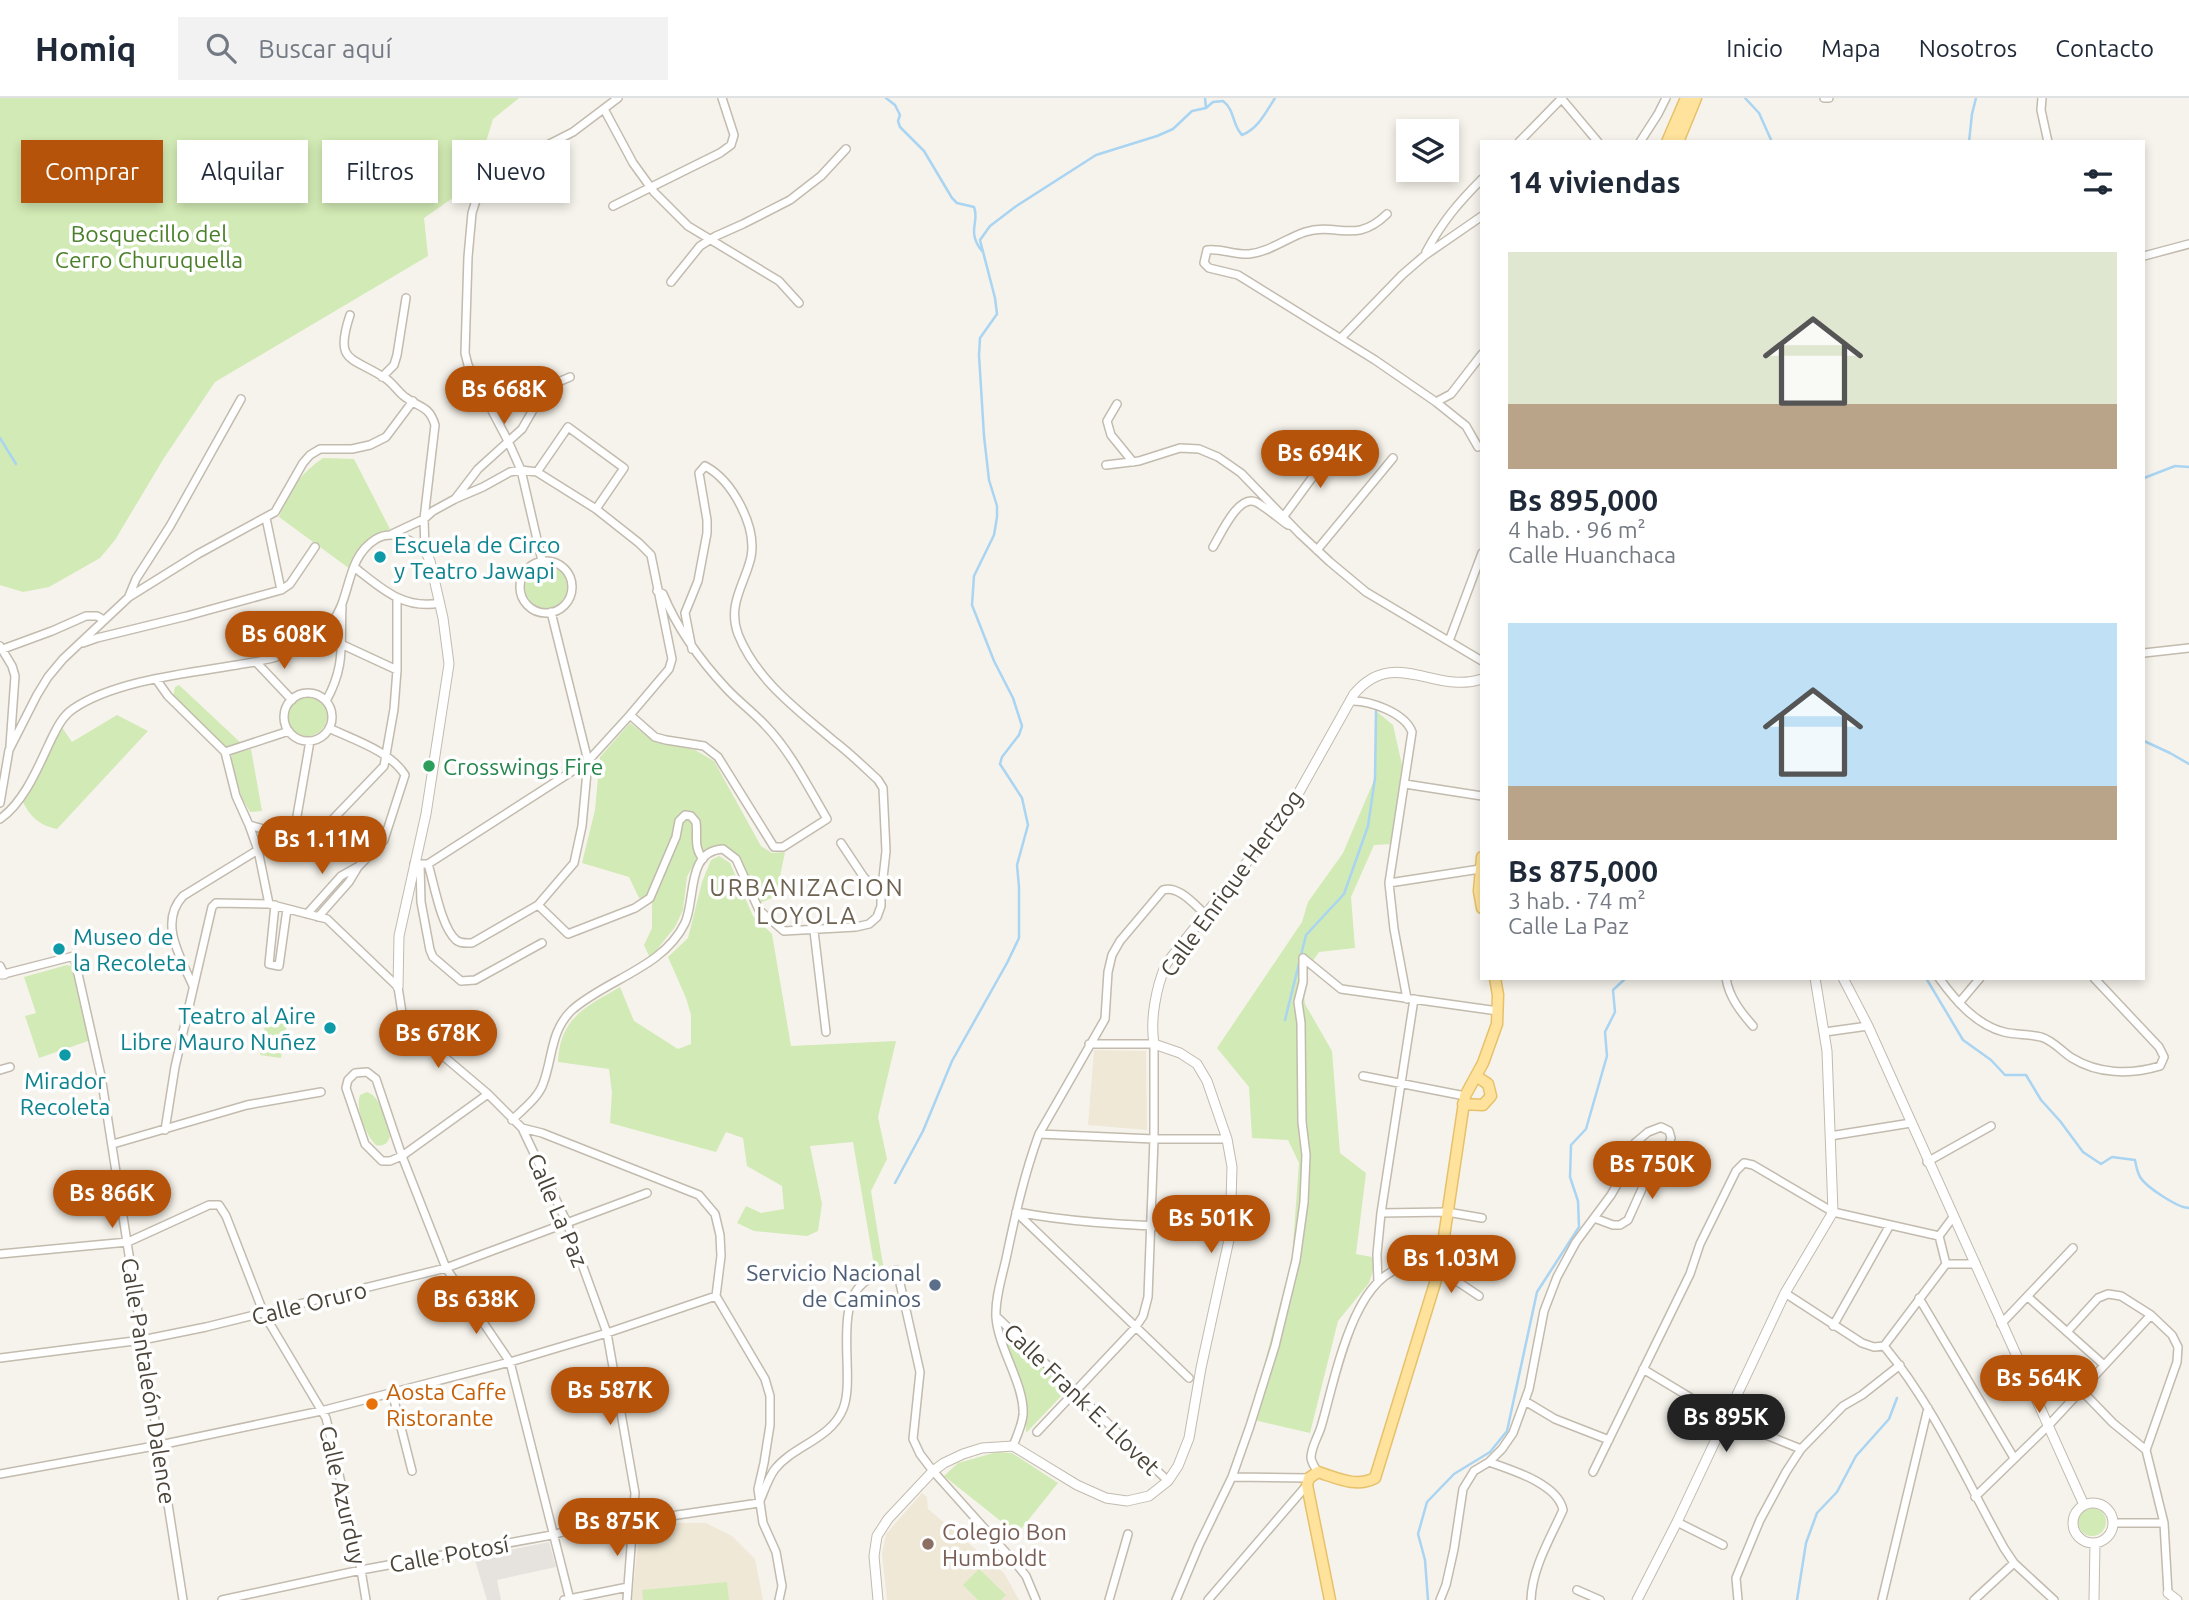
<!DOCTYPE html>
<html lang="es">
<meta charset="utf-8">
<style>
body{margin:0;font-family:Ubuntu,sans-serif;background:#f2f2f3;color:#1f2937;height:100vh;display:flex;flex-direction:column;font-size:26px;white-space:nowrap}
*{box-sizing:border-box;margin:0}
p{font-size:23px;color:#747a83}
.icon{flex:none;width:38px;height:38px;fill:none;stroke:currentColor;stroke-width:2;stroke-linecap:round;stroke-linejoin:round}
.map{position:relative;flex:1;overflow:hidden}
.panel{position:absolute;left:1480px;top:42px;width:665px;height:840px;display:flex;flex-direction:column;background:#fff;border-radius:0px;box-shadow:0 4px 10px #0003}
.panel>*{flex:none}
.hud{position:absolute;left:21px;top:42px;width:665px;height:63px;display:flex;gap:14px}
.buttons{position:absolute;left:1396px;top:21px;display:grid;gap:14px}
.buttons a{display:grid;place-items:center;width:63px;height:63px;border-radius:0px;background:#fff;box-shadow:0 4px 10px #0003;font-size:35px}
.price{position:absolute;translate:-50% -60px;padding:0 16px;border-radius:24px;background:#b45309;color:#fff;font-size:23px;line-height:46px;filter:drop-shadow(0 2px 4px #0008)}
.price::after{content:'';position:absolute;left:50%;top:42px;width:21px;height:16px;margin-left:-10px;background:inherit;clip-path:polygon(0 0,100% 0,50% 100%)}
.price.selected{background:#222;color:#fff}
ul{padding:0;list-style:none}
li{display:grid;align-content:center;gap:14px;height:371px;padding:0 28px}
li span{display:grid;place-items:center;height:217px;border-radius:0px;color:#555}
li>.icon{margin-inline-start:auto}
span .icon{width:126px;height:126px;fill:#fffc;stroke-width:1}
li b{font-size:30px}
h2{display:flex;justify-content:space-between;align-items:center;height:84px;padding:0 28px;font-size:30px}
.pill{padding:0 24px;border-radius:0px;background:#fff;box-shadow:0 4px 10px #0003;font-size:24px;line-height:63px}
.pill.selected{background:#b45309;color:#fff}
header{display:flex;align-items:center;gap:42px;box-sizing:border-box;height:98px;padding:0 35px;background:#fff;border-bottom:2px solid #e0e1e3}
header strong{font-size:33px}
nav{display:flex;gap:38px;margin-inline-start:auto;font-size:24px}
.search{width:490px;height:63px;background:#f2f2f3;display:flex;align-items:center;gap:18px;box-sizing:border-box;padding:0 24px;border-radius:0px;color:#747a83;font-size:26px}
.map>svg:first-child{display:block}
.industrial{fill:#e6e2dd}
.education{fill:#efe8d6}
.green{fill:#d2eab5}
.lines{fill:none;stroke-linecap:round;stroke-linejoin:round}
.stream{stroke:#a9d4f2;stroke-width:2.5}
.minor-casing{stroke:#c2bbae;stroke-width:10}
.tertiary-casing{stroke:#c2bbae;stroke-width:11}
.primary-casing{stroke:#e6c16a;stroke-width:13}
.minor{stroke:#fff;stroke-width:7}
.tertiary{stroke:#fff;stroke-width:9}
.primary{stroke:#ffe39c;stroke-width:10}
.culture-dot{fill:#0f9aa8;stroke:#fff;stroke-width:2.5}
.leisure-dot{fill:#2e9e5b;stroke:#fff;stroke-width:2.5}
.service-dot{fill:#5c6f8a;stroke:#fff;stroke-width:2.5}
.food-dot{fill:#e8710a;stroke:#fff;stroke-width:2.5}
.education-dot{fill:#8d6e63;stroke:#fff;stroke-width:2.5}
.labels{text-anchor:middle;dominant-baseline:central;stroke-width:7;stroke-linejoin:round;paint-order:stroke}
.park-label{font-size:23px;fill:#4a7f2a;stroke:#fff}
.culture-label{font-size:23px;fill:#0d838f;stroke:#fff;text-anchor:start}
.leisure-label{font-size:23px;fill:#27864d;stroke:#fff;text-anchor:start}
.street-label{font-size:23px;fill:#4b4439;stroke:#fff}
.service-label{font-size:23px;fill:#4e5e75;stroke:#fff;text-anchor:end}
.food-label{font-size:23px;fill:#c56008;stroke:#fff;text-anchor:start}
.education-label{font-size:23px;fill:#785e54;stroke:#fff;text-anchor:start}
.neighbourhood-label{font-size:24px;letter-spacing:2px;fill:#6e6250;stroke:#fff}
</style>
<header>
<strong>Homiq</strong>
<div class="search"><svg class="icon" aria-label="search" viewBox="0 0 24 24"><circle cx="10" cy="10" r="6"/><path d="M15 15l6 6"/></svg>Buscar aquí</div>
<nav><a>Inicio</a><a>Mapa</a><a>Nosotros</a><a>Contacto</a></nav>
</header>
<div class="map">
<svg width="2189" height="1502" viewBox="0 0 2189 1502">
<rect width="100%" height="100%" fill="#f6f3ec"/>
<path class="industrial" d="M549,1444l7,25 -59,13 4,20h-14l-13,-43z"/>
<path class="education" d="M1094,952l52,1 1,79 -59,-5z
M922,1395l5,4 1,12 76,64 15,27h-132l-5,-46 4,-20z
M679,1425h27l26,13 23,23 8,41h-131l6,-57 7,-5v-8z"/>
<path class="green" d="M0,0h519l-26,21 -20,65 -49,34 4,38 -213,126 -51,76 -49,82 -15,18 -51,29 -26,5 -23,-7z
M323,360l31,1 36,70c-26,12 -28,13 -40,40l-71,-52c9,-26 22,-44 44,-59z
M525 489a21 21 0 1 1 42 0a21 21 0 1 1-42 0Z
M179,587l62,58 -15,4 -53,-51 2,-9z
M287 618a20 20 0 1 1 40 0a20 20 0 1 1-40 0Z
M1376,613l17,14 9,40 -10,79 -18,1 -23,52 4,51 -36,4 -17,25 3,27 27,47 8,102 26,20 -10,81 21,4 -8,25 -31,38 -28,112 -60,-14 42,-161 7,-95 -11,-23 -36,-2 -3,-51 -32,-39 85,-126 6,-20 35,-49 32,-75z
M117,617l31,16 -91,98c-18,-4 -27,-12 -35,-29l27,-47 12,-27 11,16z
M630,625l25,19 40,8 19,11 47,85 11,7 13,-1 -9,44 -16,7 -20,-43 -26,-12 -16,8 -11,21 -4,33 -8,17 -25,31 -6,-13 8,-17v-25l-13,-5 -10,-21 -47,-14 13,-53 5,-53z
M251,651l11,62 -12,1 -8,-14 -11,-39 1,-5z
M719,758l11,7 23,53 19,18 19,112 105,-5 -18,76 9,42 -16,32 12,74 -8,6 -22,-129 -43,4 12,58 -4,27 -11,5 -53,-5 -17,-8 9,-17 15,7 23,-4 -2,-23 -35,-20 -4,-28 -17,-6 -10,20 -106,-29 2,-30 -3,-24 -51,-7c2,-45 28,-55 62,-75l14,34 44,28 13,-5v-29l-5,-17 -18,-41 20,-19 14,-56 9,-22z
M67,867l4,1 15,51 5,23 -52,18 -14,-42 11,-3 -12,-36z
M266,922l21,2 -6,36 -21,-3z
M367,994c15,5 18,30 23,44 -2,7 -6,11 -14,9 -10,-9 -21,-37 -16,-50z
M1007,1236l59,57 -40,42c0,-17 -1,-34 -5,-51 -3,-15 -18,-32 -14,-48z
M997,1354l15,1 46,30 -41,51 -73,-58 14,-13z
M2078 1424a14 14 0 1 1 28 0a14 14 0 1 1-28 0Z
M979,1471l27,26 -5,5h-23l-15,-15z
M727,1484l2,18h-86l-1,-10z"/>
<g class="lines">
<path class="stream" d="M886,0l9,7 5,10 -2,6 2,6 24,24 28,47 5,5 17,4c6,15 -8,24 8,44
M1205,0l1,10
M1745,0l14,15 13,29
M1969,44l3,-28 4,-16
M0,340l16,26
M2144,380l31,-12 14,1
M2144,643l26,12 19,11
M1926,880l37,62 28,20 14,15h21l15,25 19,21 23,31 18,12 11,-7 23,3c1,6 3,13 5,17 6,10 38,31 49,31
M1285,922l21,-85 38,-41 24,-68 7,-48 1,-67
M895,1085l28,-52 29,-70 55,-98 12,-25v-51l-2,-22 11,-40 -6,-27 -22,-34 2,-7 17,-22 3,-9 -9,-28 -19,-37 -22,-56 2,-29 20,-41 3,-18v-11l-8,-26 -5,-44 -5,-81 1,-17 17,-24 -2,-16 -15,-58 10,-14 25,-19 81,-52 61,-19 16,-7 19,-18 14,-3 7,-6 10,-1c12,9 9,24 19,34 16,-6 24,-23 33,-37
M1428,1502l-3,-40 -7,-26 9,-32 27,-28 36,-22 17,-21 30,-139 42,-65 -1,-26 -8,-24 1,-32 15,-16 21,-73 -2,-24 10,-20 -2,-22 13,-12
M1797,1502l9,-57 11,-30 20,-21 19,-36 33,-37 8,-21"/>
<g class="minor-casing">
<path id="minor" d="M1561,0l37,44
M1824,0h5
M2042,0l-1,12 7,32
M604,11l29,54 21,29 34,34 91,55 20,22
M1519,44l43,-44
M1640,44l18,-28 8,-16
M613,108l107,-53 11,-8 3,-10 -12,-37
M1387,116c-32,31 -49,8 -82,18 -18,6 -36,20 -56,22 -15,1 -28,-6 -42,-4l-3,13 5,5 29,7 137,85 61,42 30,24 12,21
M1426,154c16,-30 32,-49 56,-73
M2144,158l45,-12
M671,184l29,-36 16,-10 27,-12 47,-24 31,-24 25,-27
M350,217c-16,48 1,41 35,63 8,5 13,14 20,19 14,11 24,8 30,28l-11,94 1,31
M1341,240l61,-63 22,-19 58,-40
M382,279l12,-12 3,-10 9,-57
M1436,304l15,-8 31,-40
M1117,306l-10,17 4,14 22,27
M1106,367l33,-4 41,-13 19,1 19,8 23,16 59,61 30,28 36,30 116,69
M537,374l31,-45 56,41 -28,41
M455,401l23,-30 44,-40 19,-33 8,-10 21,-9
M1284,418l50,-68
M266,420l15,72
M392,436l32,-15 9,-8 22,-12 28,-12 27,-15 11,-2 16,2 59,37 43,34 12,12 21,104 -3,10 -39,46 -42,46 -160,103h-14
M1213,449c8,-13 25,-53 43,-45 11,6 22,16 32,23
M1317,452l76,-92
M542,463l-21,-91 -13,-29 -40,-76 -3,-12 3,-96 4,-44 5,-16 7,-12 22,-19 67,-34 45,-34
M520 489a26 26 0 1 1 52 0a26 26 0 1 1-52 0Z
M354,469c27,21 49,43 86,36
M129,498l7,-17 34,-53 71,-127
M1449,543l33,-88
M83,545l14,-5 90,-22 94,-26 9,-6 25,-37
M343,547l54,25
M0,548l12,20 3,10 -5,70
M3,551l49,-18 34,-15h11l7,4
M692,551l-7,-36 13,-32 9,-48v-13l-8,-47 6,-7c27,14 52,60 46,91 -6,27 -24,47 -13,77 18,46 61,77 96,107 16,12 30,26 44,39l5,8 3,63 -5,45
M2144,555l45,-5
M256,564l36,38
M156,581l12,17 57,56 11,44 13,29 9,25 11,54
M284 619a24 24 0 1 1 48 0a24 24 0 1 1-48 0Z
M326,603c20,-36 14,-56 16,-94
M1350,603c20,-1 55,12 62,31l-23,151 5,46 13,70
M630,617l25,22 11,3 38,6 14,11 56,90h9l44,-28c-19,-32 -36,-67 -62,-94 -12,-13 -27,-24 -39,-37 -27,-29 -48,-58 -63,-94l-6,-3
M225,654l64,-21
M1405,686l77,12
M0,705l9,-53 28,-55 11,-18 15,-18 66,-62 69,-43 77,-42 28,-49 7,-8 10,-6h32l18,-4 16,-8 27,-36
M0,721c23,-16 37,-49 49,-75 6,-12 12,-27 24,-35 41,-28 115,-36 164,-44 22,-4 47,-7 66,-20 9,-6 22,-14 29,-23 20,-25 13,-64 44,-83 18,-10 34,1 49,11
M249,727l62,17 73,-76 10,-57 3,-39v-70
M293,741l17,-98
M428,766c6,19 13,63 28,76 5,4 11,3 16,3l66,-38 36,-42 8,-37 6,-65 -37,-149
M420,767l1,37 9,48 3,7 28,24 14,-1 67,-37
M1389,785l91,-14
M275,807l-6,59 10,2 8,-57
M538,807l30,29 67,-26 15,-10 26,-61 3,-16 6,-6 6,1 5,6c2,14 -3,25 7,37
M307,816l34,-38 16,-9
M318,819l31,-35 9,-15 26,-27 21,-65c-15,-24 -51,-35 -76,-47
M814,833l12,101
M1303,860l38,31 157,22
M0,868l4,8 70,-18 27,120 82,524
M1726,880c3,19 14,33 27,48
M1939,880c16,22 37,47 65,54 12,3 25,2 37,5 13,4 20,14 31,21 26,16 58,17 88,8l4,-9 -5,-10 -65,-69
M193,888c-12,-28 -35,-63 -10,-90l75,-46
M1959,905l21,-25
M1825,934l43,-6
M0,972l10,-3
M1363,978l102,20
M488,996l-86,62 -12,5h-8l-17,-17 -19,-56 2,-8 7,-7 12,-1 9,7 26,77 44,112 64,94 60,238
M512,1022c11,-11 26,-22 31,-36 10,-26 7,-53 29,-74 35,-31 91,-42 113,-87 11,-24 1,-72 38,-74l13,10 23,51 25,21 72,-4 13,-3 8,-7 4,-11v-10l-18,-20 -22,-33
M522,1030l20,5 157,62 16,19 5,21 1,21 -5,40 49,83 5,17v29l-6,38 -6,26 5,34 13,29 6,34 -3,14
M165,1032l10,-63 37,-160 4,-4 53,1 58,15 71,68 5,32 6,8 79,67 34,34 45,95 40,110 28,160 -8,107
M1039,1036l115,5h73
M1830,1038l81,-13
M113,1046l134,-39 74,-13
M1927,1064l64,-36
M1016,1114l173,166
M1017,1114c57,11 118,14 177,15
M1381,1115l66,-1 35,6
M1939,1138l15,-20
M0,1156l128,-12 81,-37h10l7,11 38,98 62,104 35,152 5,30
M1946,1166h30
M1378,1184l-1,-28 4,-41 33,-214
M1785,1195l77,50 12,4 10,-1
M2028,1199l76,68
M1919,1200l95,160
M997,1219l171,164
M2001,1226l72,-76
M1833,1228l57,-101
M2067,1234l31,-34 10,-4 13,2 30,19 21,20 6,12 -1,15 -31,88 18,73 4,70
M1884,1248c50,60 82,134 120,202l10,15 40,37
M0,1260l142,-18 64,-13 240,-59 201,-75
M1643,1271l83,50 75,30
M2082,1293l31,32 33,27
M392,1294l20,79
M1525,1303l30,18 54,21
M1037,1334l98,-104 8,-12 5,-19 6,-158v-95h-65
M1013,1348c4,-10 9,-21 10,-31 2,-30 -25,-67 -27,-98 -1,-19 6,-40 10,-58 9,-43 18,-84 33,-125l66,-115 3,-47 4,-17 8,-14 43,-51c15,-5 31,14 42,24
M1489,1364c23,8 69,22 74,48 -13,29 -31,58 -32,90
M1318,1374c-3,-4 -6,-9 -7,-14 0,-11 7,-21 10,-31 13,-42 31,-153 85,-160 30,-4 50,14 73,29
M1593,1374l97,-198 10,-30 36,-73 8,-8 9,2 80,47 106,24 7,28 -62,82
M0,1376l160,-29 161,-34 189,-49 97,-29 109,-37
M1232,1379l77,1
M1975,1399l72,-70 104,-112
M1677,1424l46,23
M2113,1425h51
M1577,1492l23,10
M222,1502l139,-30 191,-35 57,-16h41l109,-16c5,-11 9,-25 16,-34 18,-23 56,-30 68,-60 14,-34 -14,-111 28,-131 8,-4 18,-5 26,-8l23,102 -7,67 7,15 13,17 85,95 8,10 10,24
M564,1502l64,-13
M1109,1502l19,-66
M1176,1502l23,-55 33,-68 18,-51 25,-80 21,-86 8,-58 2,-47 -4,-33 -1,-99 -3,-21 5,-20v-24
M1208,1502l99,-115
M1440,1502l6,-15 8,-36 9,-60 11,-18 15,-9 13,-13 11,-16 16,-44 15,-78 13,-34 19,-35 35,-47 8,-14 8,-24 8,-14 13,-11 13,-5 8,4 2,7 -3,8 -18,25 -22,49 -8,5h-7l-19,-7
M1738,1502l-2,-22 24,-58 26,-48 15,-23 42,-43 19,-11 38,-30
M1882,1502l46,-192
M1974,1502l40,-37"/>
</g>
<g class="tertiary-casing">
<path id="tertiary" d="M0,876h4
M1843,880l25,48 216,479
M398,889l1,-51 27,-122 23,-150 -6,-46 -13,-57 -5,-11
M2073 1425a20 20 0 1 1 40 0a20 20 0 1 1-40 0Z
M2168,1495l9,7
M878,1502l-4,-44 3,-20 11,-17 45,-48 11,-8 19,-9 19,-6 31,-2 64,39 29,13 21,3 22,-5 19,-15 10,-15 11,-28 12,-70 29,-133 2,-68 -5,-28 -20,-58 -10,-17 -17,-11 -26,-9c-4,-25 2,-56 12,-80l109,-137 23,-33 56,-100c40,-48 80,1 128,-15
M1637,1502l40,-78 108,-229 48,-81 -6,-161 -12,-73
M2094,1502l1,-57"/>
</g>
<g class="primary-casing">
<path id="primary" d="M1667,44l19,-44
M1678,44l18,-44
M1482,759l-3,34 3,17
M1463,1006l20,1 8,-9 -3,-12 -12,-8
M1330,1502l-23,-115 2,-7 9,-6c19,6 38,16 57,6l64,-208 26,-174 18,-33 14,-39 1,-29 -3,-17"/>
</g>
<use href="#minor" class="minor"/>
<use href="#tertiary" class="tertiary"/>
<use href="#primary" class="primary"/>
</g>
<g class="culture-dot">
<circle cx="380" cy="459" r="7"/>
<circle cx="59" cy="851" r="7"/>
<circle cx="330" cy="930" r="7"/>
<circle cx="65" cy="957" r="7"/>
</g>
<circle class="leisure-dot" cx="429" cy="668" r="7"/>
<circle class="service-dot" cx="935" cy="1187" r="7"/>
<circle class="food-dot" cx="372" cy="1306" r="7"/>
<circle class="education-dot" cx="928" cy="1446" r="7"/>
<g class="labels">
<g class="park-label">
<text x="149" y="135">Bosquecillo del<tspan x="149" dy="26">Cerro Churuquella</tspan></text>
</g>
<g class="culture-label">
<text x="394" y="446">Escuela de Circo<tspan x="394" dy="26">y Teatro Jawapi</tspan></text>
<text x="73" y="838">Museo de<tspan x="73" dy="26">la Recoleta</tspan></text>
<text x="316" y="917" text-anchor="end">Teatro al Aire<tspan x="316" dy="26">Libre Mauro Nuñez</tspan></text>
<text x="65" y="982" text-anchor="middle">Mirador<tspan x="65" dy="26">Recoleta</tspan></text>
</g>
<g class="leisure-label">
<text x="443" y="668">Crosswings Fire</text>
</g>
<g class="street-label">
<text transform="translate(1231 785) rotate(-54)">Calle Enrique Hertzog</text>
<text transform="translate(558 1112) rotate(67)">Calle La Paz</text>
<text transform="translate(309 1205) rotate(-14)">Calle Oruro</text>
<text transform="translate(149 1283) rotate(81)">Calle Pantaleón Dalence</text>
<text transform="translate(1082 1301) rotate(44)">Calle Frank E. Llovet</text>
<text transform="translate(343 1397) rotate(77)">Calle Azurduy</text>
<text transform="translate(449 1456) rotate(-10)">Calle Potosí</text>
</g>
<g class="service-label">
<text x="921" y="1174">Servicio Nacional<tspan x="921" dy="26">de Caminos</tspan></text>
</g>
<g class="food-label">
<text x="386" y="1293">Aosta Caffe<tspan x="386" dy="26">Ristorante</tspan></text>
</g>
<g class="education-label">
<text x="942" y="1433">Colegio Bon<tspan x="942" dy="26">Humboldt</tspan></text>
</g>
<g class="neighbourhood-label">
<text x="807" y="789">URBANIZACION<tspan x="807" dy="28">LOYOLA</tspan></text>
</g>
</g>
</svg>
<div class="buttons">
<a><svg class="icon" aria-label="layers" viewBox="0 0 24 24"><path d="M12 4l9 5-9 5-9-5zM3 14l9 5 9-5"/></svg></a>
</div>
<b class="price" style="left:504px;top:328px">Bs 668K</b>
<b class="price" style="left:1320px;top:392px">Bs 694K</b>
<b class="price" style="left:284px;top:573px">Bs 608K</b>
<b class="price" style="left:322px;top:778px">Bs 1.11M</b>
<b class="price" style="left:438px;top:972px">Bs 678K</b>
<b class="price" style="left:1652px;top:1103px">Bs 750K</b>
<b class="price" style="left:112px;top:1132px">Bs 866K</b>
<b class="price" style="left:1211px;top:1157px">Bs 501K</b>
<b class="price" style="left:1451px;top:1197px">Bs 1.03M</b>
<b class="price" style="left:476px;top:1238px">Bs 638K</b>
<b class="price" style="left:2039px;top:1317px">Bs 564K</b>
<b class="price" style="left:610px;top:1329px">Bs 587K</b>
<b class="price selected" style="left:1726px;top:1356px">Bs 895K</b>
<b class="price" style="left:617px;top:1460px">Bs 875K</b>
<div class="hud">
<a class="pill selected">Comprar</a>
<a class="pill">Alquilar</a>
<a class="pill">Filtros</a>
<a class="pill">Nuevo</a>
</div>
<section class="panel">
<h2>14 viviendas<svg class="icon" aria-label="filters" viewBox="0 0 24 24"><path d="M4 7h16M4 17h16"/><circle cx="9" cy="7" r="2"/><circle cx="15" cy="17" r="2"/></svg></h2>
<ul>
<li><span style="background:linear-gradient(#dfe7d0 70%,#b9a48a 0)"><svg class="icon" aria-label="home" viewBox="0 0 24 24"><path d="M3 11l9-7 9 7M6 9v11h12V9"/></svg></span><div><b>Bs 895,000</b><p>4 hab. · 96 m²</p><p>Calle Huanchaca</p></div></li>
<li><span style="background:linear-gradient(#bfe0f5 75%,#b9a48a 0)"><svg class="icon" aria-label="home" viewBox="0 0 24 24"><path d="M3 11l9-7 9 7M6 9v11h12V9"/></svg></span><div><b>Bs 875,000</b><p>3 hab. · 74 m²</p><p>Calle La Paz</p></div></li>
</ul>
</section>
</div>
